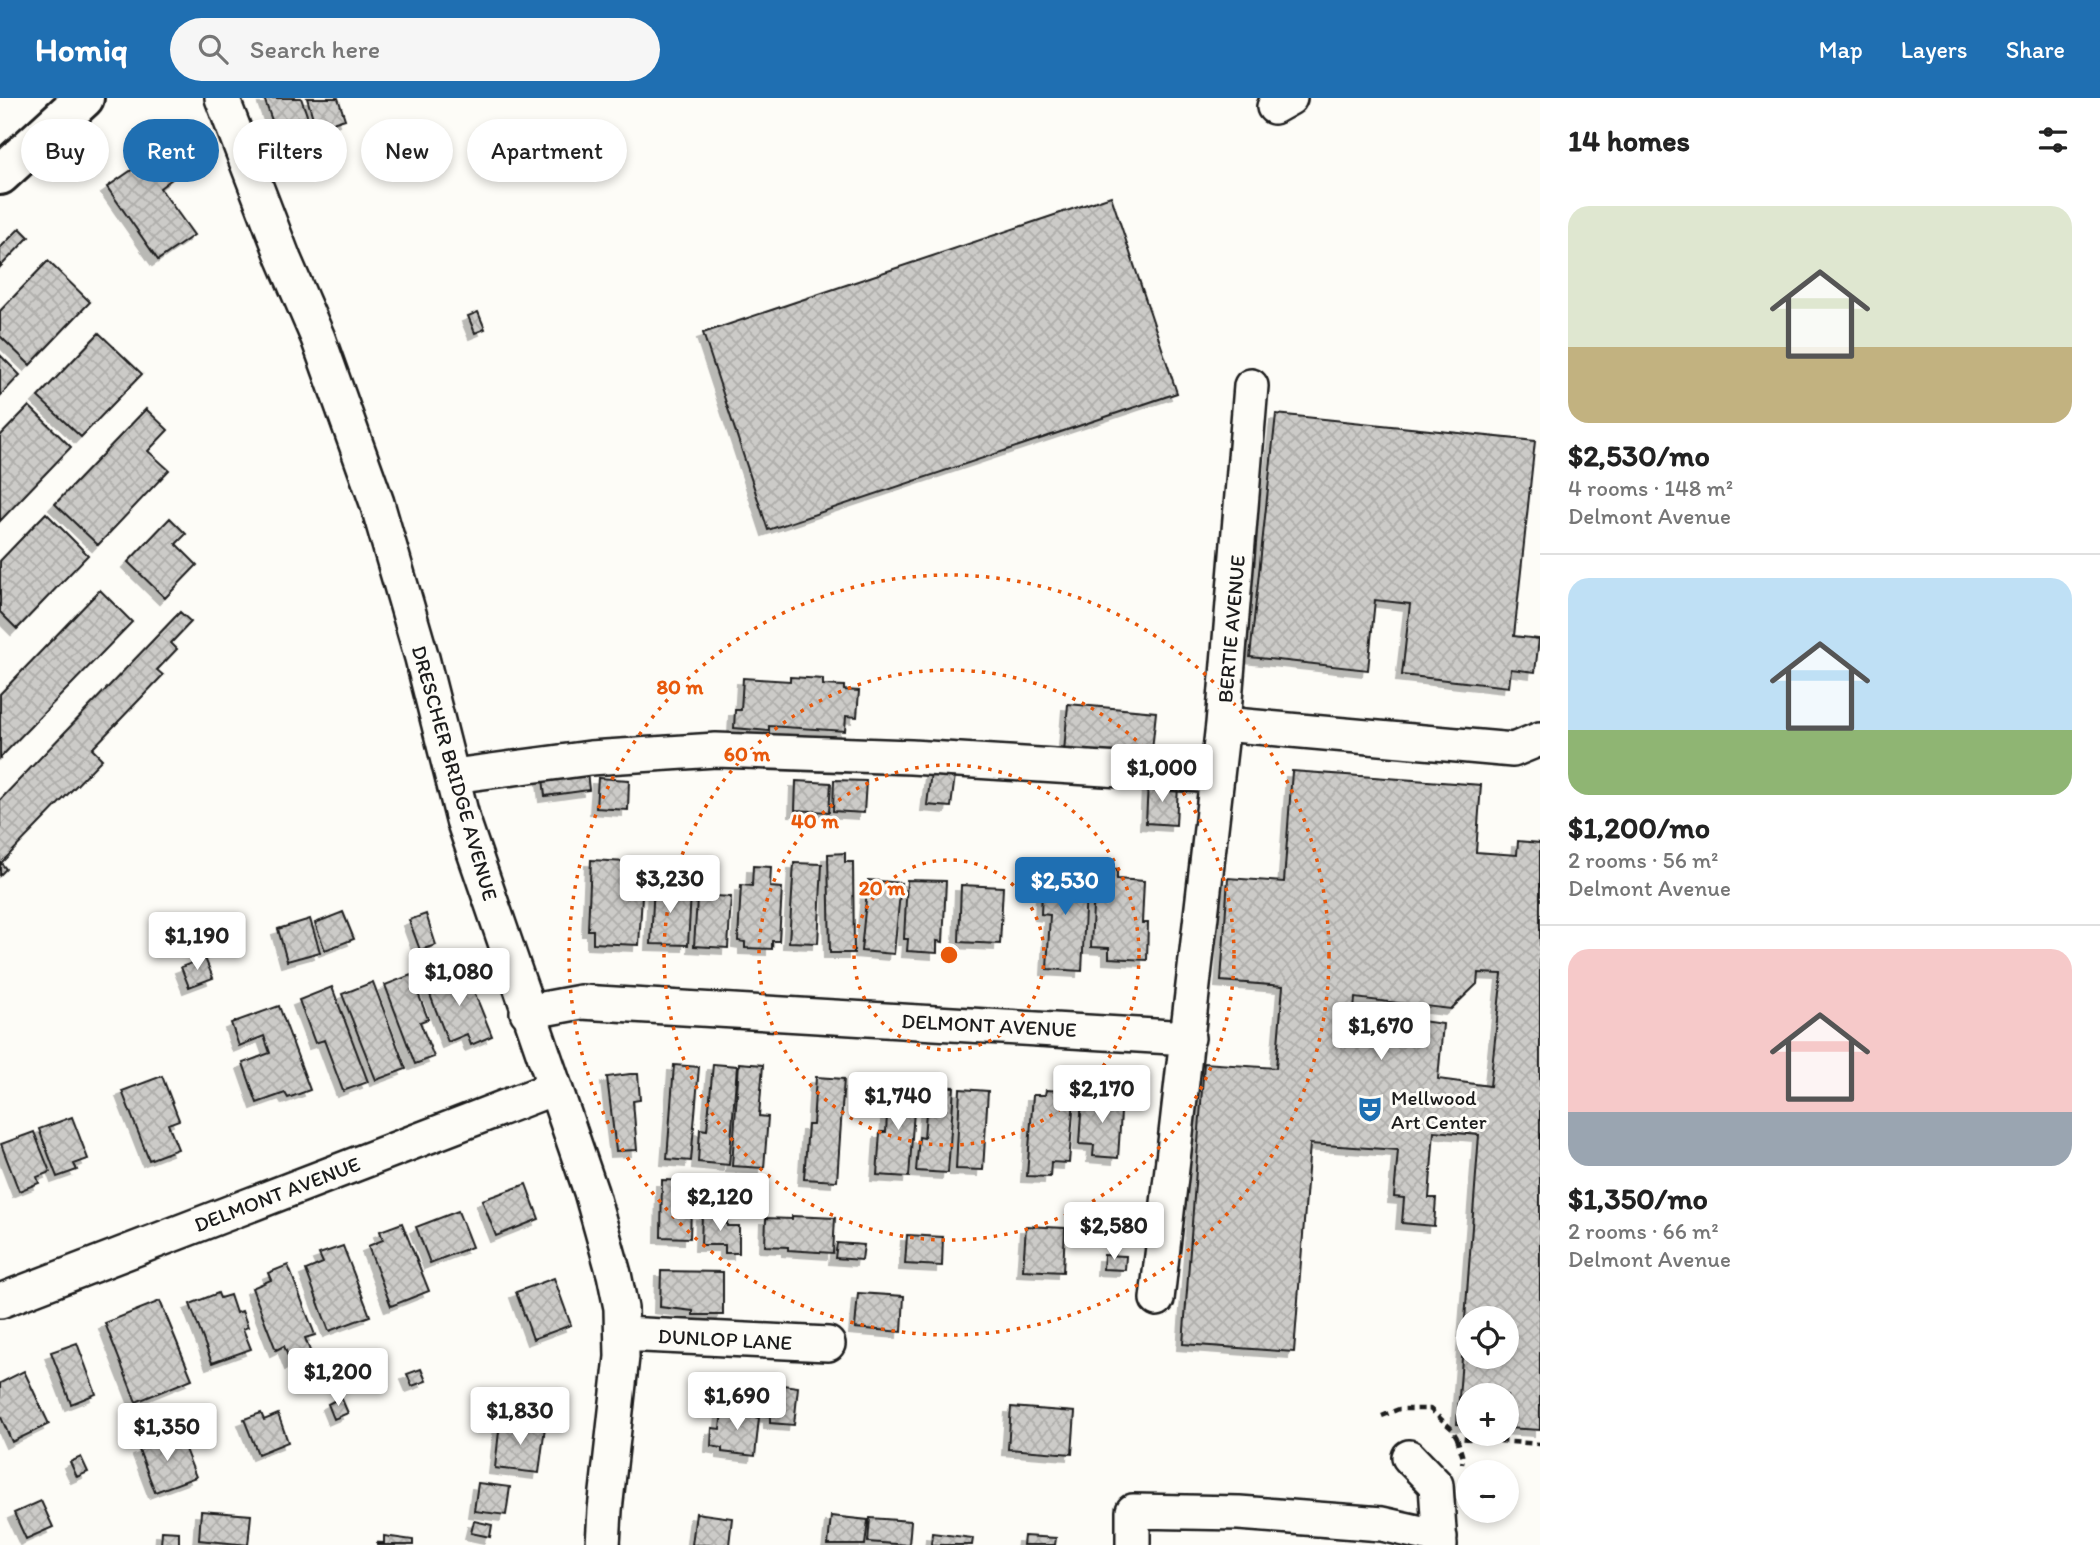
<!DOCTYPE html>
<meta charset="utf-8">
<style>
body{margin:0;font-family:Itim,sans-serif;background:#f6f6f6;color:#222;height:100vh;display:flex;flex-direction:column;font-size:26px;white-space:nowrap}
*{box-sizing:border-box;margin:0}
p{font-size:23px;color:#767676}
.icon{flex:none;width:38px;height:38px;fill:none;stroke:currentColor;stroke-width:2;stroke-linecap:round;stroke-linejoin:round}
.map{position:relative;flex:1;overflow:hidden}
.side{display:flex;flex-direction:column;background:#fff;width:560px}
.side>*{flex:none}
.guide{position:absolute;left:21px;top:21px;width:665px;height:63px;display:flex;gap:14px}
.tools{position:absolute;left:1456px;top:1208px;display:grid;gap:14px}
.tools a{display:grid;place-items:center;width:63px;height:63px;border-radius:50%;background:#fff;box-shadow:0 4px 10px #0003;font-size:35px}
.price{position:absolute;translate:-50% -60px;padding:0 16px;border-radius:7px;background:#fff;color:#222;font-size:23px;line-height:46px;filter:drop-shadow(0 2px 4px #0008)}
.price::after{content:'';position:absolute;left:50%;top:42px;width:21px;height:16px;margin-left:-10px;background:inherit;clip-path:polygon(0 0,100% 0,50% 100%)}
.price.current{background:#1f6fb2;color:#fff}
ul{padding:0;list-style:none}
li{display:grid;align-content:center;gap:14px;height:371px;padding:0 28px}
li+li{border-top:2px solid #e0e0e0}
li span{display:grid;place-items:center;height:217px;border-radius:21px;color:#555}
li>.icon{margin-inline-start:auto}
span .icon{width:126px;height:126px;fill:#fffc;stroke-width:1}
li b{font-size:30px}
h2{display:flex;justify-content:space-between;align-items:center;height:84px;padding:0 28px;font-size:30px}
.chip{padding:0 24px;border-radius:32px;background:#fff;box-shadow:0 4px 10px #0003;font-size:24px;line-height:63px}
.chip.current{background:#1f6fb2;color:#fff}
header{display:flex;align-items:center;gap:42px;box-sizing:border-box;height:98px;padding:0 35px;background:#1f6fb2;color:#fff}
header strong{font-size:33px}
nav{display:flex;gap:38px;margin-inline-start:auto;font-size:24px}
.search{width:490px;height:63px;background:#f6f6f6;display:flex;align-items:center;gap:18px;box-sizing:border-box;padding:0 24px;border-radius:38px;color:#767676;font-size:26px}
main{display:flex;flex:1;min-height:0}
.map>svg:first-child{display:block}
.building{fill:url(#building-cross-hatch);stroke:#1c1c1c;stroke-width:2;fill-rule:evenodd;filter:url(#shadow)}
.lines{fill:none;stroke-linecap:round;stroke-linejoin:round}
.minor-casing{stroke:#1c1c1c;stroke-width:38}
.major-casing{stroke:#1c1c1c;stroke-width:44}
.path{stroke:#1c1c1c;stroke-width:4.5;stroke-dasharray:7 5;stroke-linecap:butt}
.minor{stroke:#fdfcf7;stroke-width:33}
.major{stroke:#fdfcf7;stroke-width:38}
.ring{fill:none;stroke:#e8590c;stroke-width:3.5;stroke-dasharray:3.5 7}
.labels{text-anchor:middle;dominant-baseline:central;stroke-width:6;stroke-linejoin:round;paint-order:stroke}
.street-label{font-size:21px;fill:#1c1c1c;stroke:#fdfcf7}
.poi-label{font-size:21px;fill:#1c1c1c;stroke:#fdfcf7;text-anchor:start}
.centre{fill:#e8590c;stroke:#fdfcf7;stroke-width:3.5}
.ring-label{font-size:21px;text-anchor:middle;font-weight:bold;fill:#e8590c;stroke:#fdfcf7;stroke-width:6;stroke-linejoin:round;paint-order:stroke}
</style>
<header>
<strong>Homiq</strong>
<div class="search"><svg class="icon" aria-label="search" viewBox="0 0 24 24"><circle cx="10" cy="10" r="6"/><path d="M15 15l6 6"/></svg>Search here</div>
<nav><a>Map</a><a>Layers</a><a>Share</a></nav>
</header>
<main>
<div class="map">
<svg width="1540" height="1447" viewBox="0 0 1540 1447">
<defs>
<pattern id="building-cross-hatch" width="8" height="8" patternUnits="userSpaceOnUse" patternTransform="scale(1.75)"><rect width="8" height="8" fill="#cccbc8"/><path d="M0 0l8 8M0 8l8-8" fill="none" stroke="#afaeab"/></pattern>
<filter id="shadow"><feDropShadow dx="-6" dy="6" stdDeviation="0" flood-color="#0004"/></filter>
</defs>
<rect width="100%" height="100%" fill="#fdfcf7"/>
<filter id="ink" filterUnits="userSpaceOnUse"><feTurbulence type="fractalNoise" baseFrequency=".0143" numOctaves="2"/><feDisplacementMap in="SourceGraphic" scale="14" xChannelSelector="R" yChannelSelector="G"/><feConvolveMatrix kernelMatrix="1 2 1 2 8 2 1 2 1" color-interpolation-filters="sRGB"/></filter>
<g filter="url(#ink)">
<path class="building" d="M264,0h37l7,20 -33,11z
M307,0h31l7,21 -29,9z
M155,56l17,25 -12,9 34,47 -36,25 -51,-73z
M1111,98l66,197 -409,137 -65,-197z
M20,130l9,9 -29,30v-19z
M48,163l42,41 -60,63 -30,-29v-25z
M478,214l7,17 -10,4 -7,-17z
M99,235l43,41 -61,63 -43,-40z
M0,257l20,20 -20,21z
M29,308l42,41 -71,74v-85z
M146,311l22,21 -20,21 21,19 -71,75 -43,-41z
M1276,316l259,27 -21,195 25,3 -4,33 -24,-3 -2,18 -107,-12 8,-71 -35,-4 -7,70 -118,-13z
M46,415l42,42 -71,74 -17,-17v-51z
M170,420l16,16 -10,10 21,21 -32,33 -37,-36z
M100,492l32,32 -132,136v-64z
M180,514l11,10 -20,21 6,6 -20,21 6,5 -71,74 10,10 -101,104 5,6 -6,6v-75z
M790,579l33,2v6l21,1v4l15,1 -2,26 -11,-1 -1,15 -76,-5v5l-35,-3 1,-18h6l2,-32 47,3z
M1068,606l88,8 -5,48 -87,-8z
M1292,673l189,14 -5,67 41,3 1,-14 22,2v587l-33,-2v-33h-39v30l-11,-1 22,-289 -45,-4 -5,67h7l-2,28 -32,-3 2,-25 -10,-1 4,-47 -88,-6 -16,208 -111,-8 21,-281 72,5 7,-82 -62,-5 7,-103 56,4zM1478,875l24,1 -12,112 -52,-7 5,-55 -89,-13 1,-13 96,11 26,-25zM1468,1220h39v38h-39z
M587,674l2,18 -44,6 -2,-18z
M931,674l24,3 -4,32 -24,-2z
M598,680l31,2 -1,30 -32,-2z
M834,682l32,1 -2,32 -31,-2z
M796,683l35,2 -2,29 -34,-2z
M1148,685l30,2 -2,40 -30,-2z
M845,755v9h8l1,91h-24l-2,-99z
M591,762l53,3 -5,82 -46,-2v-13h-5z
M794,765l28,1 -4,79 -29,-1z
M753,768l18,1 -1,20 12,1 -3,53h-7v8l-27,-1v-6l-7,-1 3,-56 11,1z
M1095,769l22,2v10l27,2 -2,42h6l-1,37 -38,-2v-10l-18,-1z
M1043,771l44,2 -5,100 -35,-2 3,-54 -9,-1z
M868,782l33,3 -7,71 -33,-3z
M907,782l39,1 -3,61 -6,-1v12l-30,-2 1,-12h-4z
M654,784l24,1v10h13l-3,52 -37,-1z
M698,785l18,2 -1,11 16,1 -3,51 -34,-2z
M961,787l42,2 -3,57 -41,-2z
M343,814l11,27 -29,11 -10,-27z
M426,816l10,31 -16,5 -11,-30z
M310,821l10,33 -33,9 -9,-32z
M205,860l8,20 -24,9 -8,-20z
M465,871l27,67 -21,9 -4,-11 -19,8 -22,-58z
M411,877l17,44 -8,3 14,35 -19,7 -30,-79z
M373,884l33,87 -30,11 -34,-86z
M332,889l36,95 -25,9 -19,-51 -9,3 -16,-43z
M279,908l31,84 -22,8 -3,-5 -28,10 -14,-40 27,-10 -6,-17 -25,10 -8,-23z
M739,965l24,2 -4,51 9,1 -4,51 -32,-2z
M713,966l24,2 -8,99 -31,-3 2,-33 7,1z
M674,967l25,2 -8,94 -24,-2z
M630,976h8l2,26 -7,1 4,49 -21,1 -9,-74z
M162,978l17,44 -11,4 10,25 -29,11 -27,-69z
M816,979l28,2 -7,102 -33,-2 4,-54h5z
M889,985l27,2 -7,92 -32,-2 3,-43h6z
M928,988l26,1 -6,86 -32,-2 3,-34 5,1z
M960,991l28,2 -5,79 -27,-1z
M1046,992l16,1 1,7 11,1 -5,64 -18,-1 -1,15 -23,-1 6,-81h12z
M1099,994l15,2v3h8l-4,61 -25,-2 1,-11 -15,-1 3,-45 16,1z
M72,1019l16,42 -14,5 3,6 -20,7 -18,-48z
M34,1034l16,40 -13,5 2,6 -20,8 -18,-47z
M662,1082l30,1 -2,57 -29,-1z
M526,1086l13,35 -43,17 -14,-36z
M458,1113l14,36 -42,16 -14,-36z
M702,1116l25,1v11h12v27h-14v-8h-24z
M792,1118l43,2 -2,35 -45,-3v-3l-23,-1 1,-28 26,1z
M402,1125l27,68 -38,15 -23,-60 15,-6 -3,-9z
M1026,1128l39,2 -2,44 -40,-2z
M907,1137l36,2 -1,29 -37,-2z
M837,1145l27,2 -2,15 -27,-2z
M343,1148l27,70 -41,15 -23,-61 17,-7 -4,-9z
M1104,1157l22,1 -1,14 -22,-1z
M288,1167l27,70 -10,3 7,18 -21,8 -7,-18 -8,4 -24,-62 19,-8 -3,-7z
M661,1173l62,1v43h-30v-4l-33,-4z
M554,1180l17,47 -38,14 -17,-47z
M218,1195l2,5 10,-3 6,18 6,-2 6,16 -5,2 8,20 -39,14 -22,-59z
M858,1195l46,3 -2,36 -47,-4z
M160,1203l32,78 -56,23 -31,-79z
M77,1245l19,51 -25,10 -20,-52z
M421,1271l5,12 -14,5 -5,-12z
M24,1273l25,53 -37,18 -12,-27v-32z
M775,1286l23,3 -4,38 -24,-2v-7l-14,-2 3,-29 16,1z
M341,1299l7,16 -14,6 -6,-15z
M730,1308l26,3 -2,8 5,1 -4,38 -33,-4v-4l-11,-2 1,-18 8,1 2,-18 8,2z
M1011,1309l64,5 -3,42 -64,-5z
M261,1315l3,7 14,-6 10,28 -30,12 -14,-35z
M500,1324l45,5 -6,46 -44,-5z
M179,1336l17,43 -41,15 -16,-42z
M81,1359l7,15 -11,5 -7,-15z
M478,1385l32,4 -4,28 -32,-4z
M41,1403l12,26 -27,12 -12,-26z
M201,1413l50,4 -3,30 -49,-5z
M696,1415l36,5 -3,27h-37z
M831,1418l37,4 -3,25h-37z
M870,1420l41,3 -2,24 -41,-3z
M474,1423l18,4 -2,12 -19,-4z
M162,1433l17,1v13h-18z
M932,1435l41,5 -1,7h-41z
M384,1438l29,4v5h-36v-2h7z
M1024,1438l32,2 -1,7h-32z"/>
<g class="lines">
<g class="minor-casing">
<path id="minor" d="M222,0l62,161 34,79 59,165 45,155 41,162 128,372 23,82 7,34 1,49 -17,153 -2,35
M1274,9l16,-9
M1223,626l290,26 27,-11
M453,678l137,-18 126,-8 195,7 306,19
M527,914l54,-10 607,36
M1157,1201l66,-575 28,-338
M0,1203l554,-213
M623,1236l205,10
M1409,1359l27,28 4,60
M1133,1447v-34l106,2 143,11 58,13"/>
</g>
<g class="major-casing">
<path id="major" d="M0,77l84,-77"/>
</g>
<path class="path" d="M1382,1318l17,-7h31l22,20 5,9 83,6
M1457,1340l6,20 -1,6"/>
<use href="#minor" class="minor"/>
<use href="#major" class="major"/>
</g>
</g>
<g class="ring">
<circle cx="949" cy="857" r="95"/>
<circle cx="949" cy="857" r="190"/>
<circle cx="949" cy="857" r="285"/>
<circle cx="949" cy="857" r="380"/>
</g>
<defs>
<g id="theatre-bare" transform="scale(2.1)"><path d="M-5-5.5Q0-4 5-5.5V0Q5 5 0 6Q-5 5-5 0ZM-3.3-2.5H-1v1.5H-3.3ZM1-2.5H3.3v1.5H1ZM-2.8 1Q0 5.5 2.8 1Z" fill="#1f6fb2" stroke="#fdfcf7" stroke-width="2.5" paint-order="stroke"/></g>
</defs>
<g fill-rule="evenodd">
<use href="#theatre-bare" x="1370" y="1011"/>
</g>
<g class="labels">
<g class="street-label">
<text transform="translate(1231 531) rotate(-85)">BERTIE AVENUE</text>
<text transform="translate(455 675) rotate(74)">DRESCHER BRIDGE AVENUE</text>
<text transform="translate(989 927) rotate(3)">DELMONT AVENUE</text>
<text transform="translate(277 1096) rotate(-21)">DELMONT AVENUE</text>
<text transform="translate(725 1241) rotate(3)">DUNLOP LANE</text>
</g>
<g class="poi-label">
<text x="1391" y="999">Mellwood<tspan x="1391" dy="24">Art Center</tspan></text>
</g>
</g>
<circle cx="949" cy="857" r="10" class="centre"/>
<g class="ring-label">
<text x="680" y="596">80 m</text>
<text x="747" y="663">60 m</text>
<text x="815" y="730">40 m</text>
<text x="882" y="797">20 m</text>
</g>
</svg>
<div class="tools">
<a><svg class="icon" aria-label="locate" viewBox="0 0 24 24"><circle cx="12" cy="12" r="6"/><path d="M12 2v4M12 18v4M2 12h4M18 12h4"/></svg></a>
<a>+</a>
<a>−</a>
</div>
<b class="price" style="left:1162px;top:706px">$1,000</b>
<b class="price" style="left:670px;top:817px">$3,230</b>
<b class="price current" style="left:1065px;top:819px">$2,530</b>
<b class="price" style="left:197px;top:874px">$1,190</b>
<b class="price" style="left:459px;top:910px">$1,080</b>
<b class="price" style="left:1381px;top:964px">$1,670</b>
<b class="price" style="left:1102px;top:1027px">$2,170</b>
<b class="price" style="left:898px;top:1034px">$1,740</b>
<b class="price" style="left:720px;top:1135px">$2,120</b>
<b class="price" style="left:1114px;top:1164px">$2,580</b>
<b class="price" style="left:338px;top:1310px">$1,200</b>
<b class="price" style="left:737px;top:1334px">$1,690</b>
<b class="price" style="left:520px;top:1349px">$1,830</b>
<b class="price" style="left:167px;top:1365px">$1,350</b>
<div class="guide">
<a class="chip">Buy</a>
<a class="chip current">Rent</a>
<a class="chip">Filters</a>
<a class="chip">New</a>
<a class="chip">Apartment</a>
</div>
</div>
<section class="side">
<h2>14 homes<svg class="icon" aria-label="filters" viewBox="0 0 24 24"><path d="M4 7h16M4 17h16"/><circle cx="9" cy="7" r="2"/><circle cx="15" cy="17" r="2"/></svg></h2>
<ul>
<li><span style="background:linear-gradient(#dfe7d0 65%,#c2b280 0)"><svg class="icon" aria-label="home" viewBox="0 0 24 24"><path d="M3 11l9-7 9 7M6 9v11h12V9"/></svg></span><div><b>$2,530/mo</b><p>4 rooms · 148 m²</p><p>Delmont Avenue</p></div></li>
<li><span style="background:linear-gradient(#bfe0f5 70%,#8fb573 0)"><svg class="icon" aria-label="home" viewBox="0 0 24 24"><path d="M3 11l9-7 9 7M6 9v11h12V9"/></svg></span><div><b>$1,200/mo</b><p>2 rooms · 56 m²</p><p>Delmont Avenue</p></div></li>
<li><span style="background:linear-gradient(#f6c9c9 75%,#9aa5b1 0)"><svg class="icon" aria-label="home" viewBox="0 0 24 24"><path d="M3 11l9-7 9 7M6 9v11h12V9"/></svg></span><div><b>$1,350/mo</b><p>2 rooms · 66 m²</p><p>Delmont Avenue</p></div></li>
</ul>
</section>
</main>
